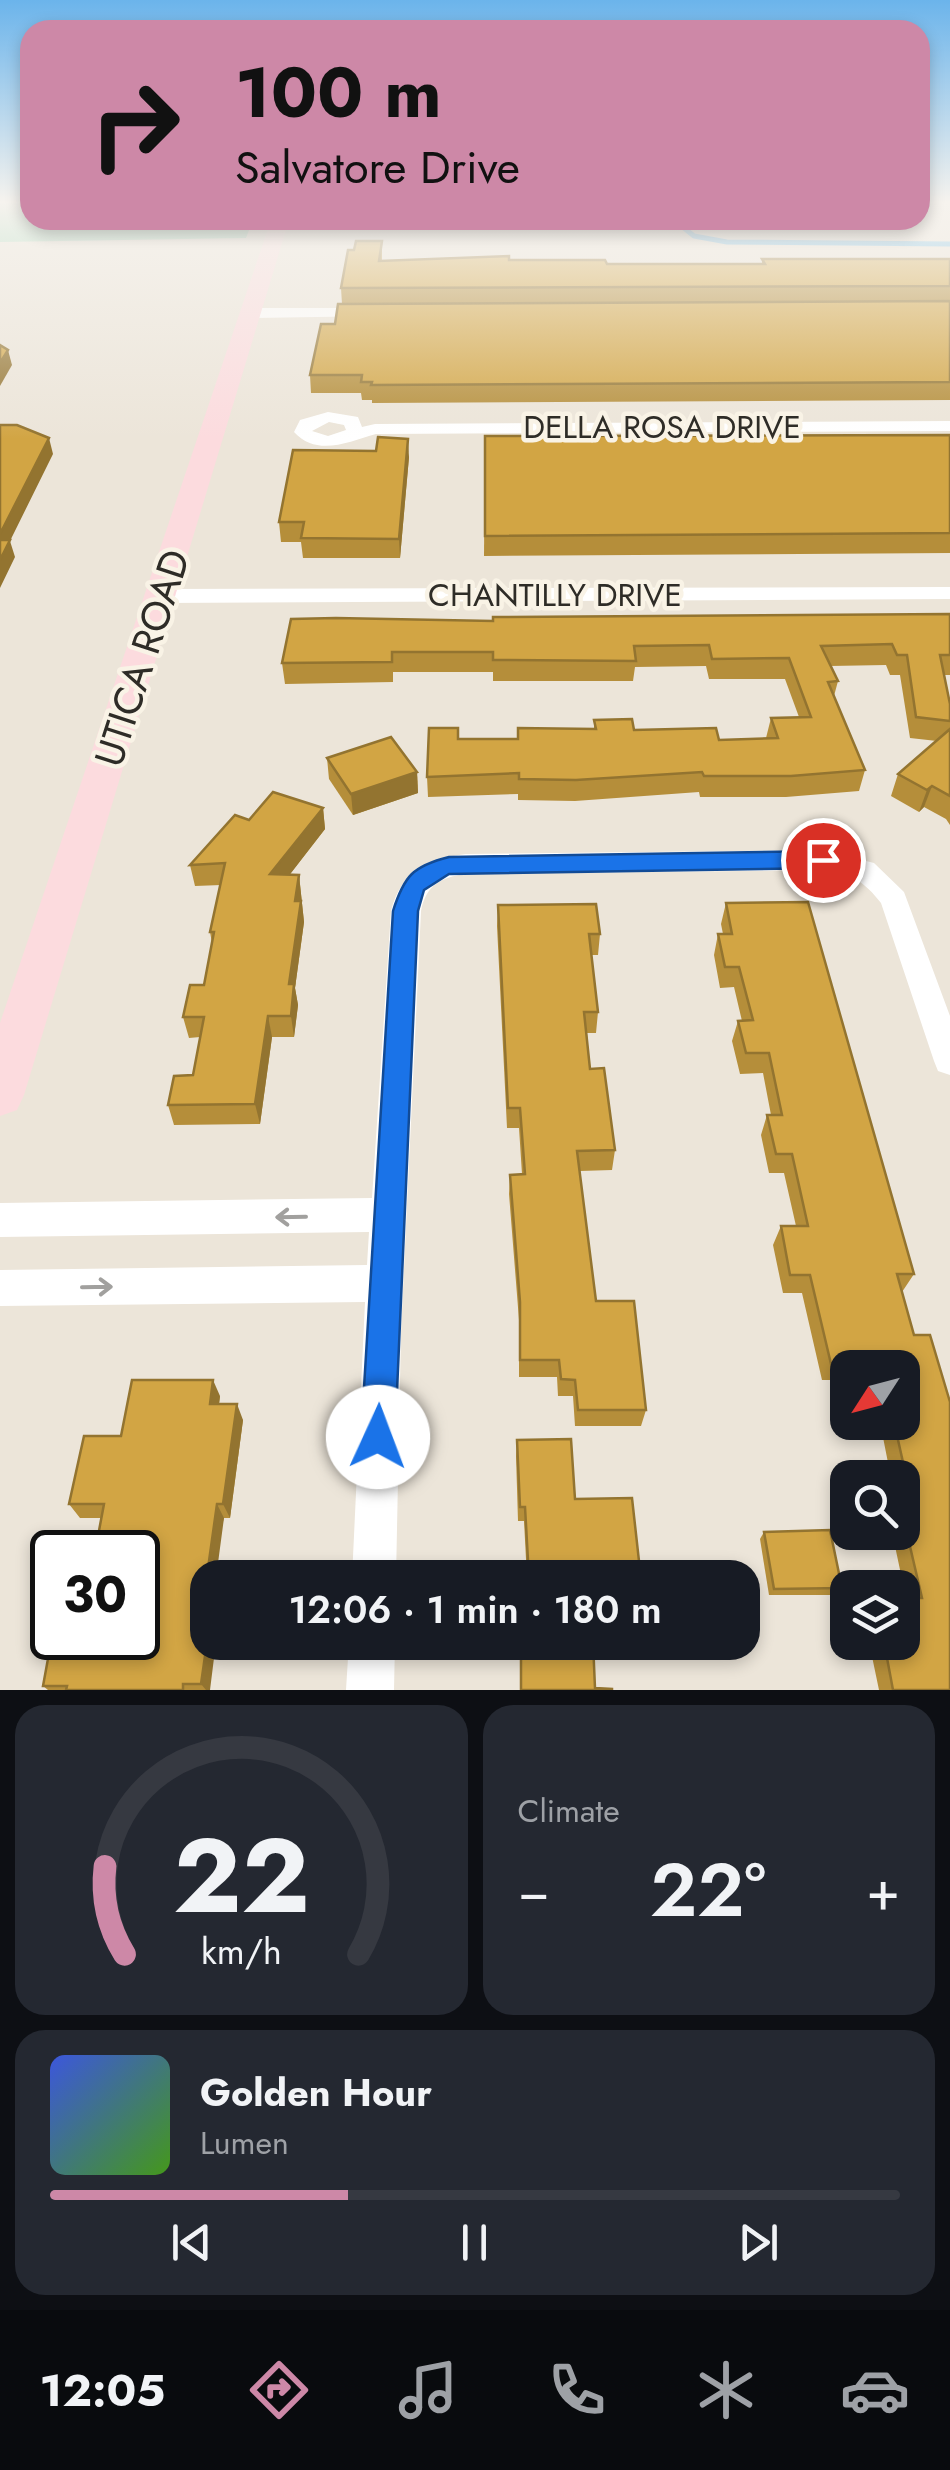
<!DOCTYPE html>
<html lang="en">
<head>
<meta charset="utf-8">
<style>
  body { margin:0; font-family:Jost,sans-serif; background:#242831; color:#f1f3f6; height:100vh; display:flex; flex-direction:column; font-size:38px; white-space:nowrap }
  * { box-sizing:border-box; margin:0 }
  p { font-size:32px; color:#9ea1a6 }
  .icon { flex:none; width:55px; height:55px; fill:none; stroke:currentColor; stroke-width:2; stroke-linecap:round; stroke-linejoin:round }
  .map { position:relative; height:1690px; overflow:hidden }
  .side { display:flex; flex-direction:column; gap:15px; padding:15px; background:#0d0f14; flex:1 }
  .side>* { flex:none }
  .top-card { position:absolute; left:20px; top:20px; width:910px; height:210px; border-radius:30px; box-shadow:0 5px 15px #0003; background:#cd88a7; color:#111; overflow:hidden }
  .needle { width:65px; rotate:234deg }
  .controls { position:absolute; left:830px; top:1350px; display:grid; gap:20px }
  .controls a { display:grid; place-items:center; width:90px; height:90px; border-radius:20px; background:#171b24; box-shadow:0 5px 15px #0003; font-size:50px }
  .speed { position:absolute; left:30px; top:1530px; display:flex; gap:20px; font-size:50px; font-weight:700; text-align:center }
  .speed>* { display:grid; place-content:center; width:130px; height:130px; border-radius:50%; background:#171b24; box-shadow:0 5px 15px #0003; line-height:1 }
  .speed .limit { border:5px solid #111; border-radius:15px; background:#fff; color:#111 }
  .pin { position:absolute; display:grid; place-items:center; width:85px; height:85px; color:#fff; margin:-42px; border:5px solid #fff; border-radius:50%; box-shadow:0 2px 10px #0007 }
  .me { position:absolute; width:110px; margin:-55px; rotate:2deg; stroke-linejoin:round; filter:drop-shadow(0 0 8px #0008) }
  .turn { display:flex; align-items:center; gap:35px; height:210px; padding:0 50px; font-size:45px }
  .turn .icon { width:130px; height:130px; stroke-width:2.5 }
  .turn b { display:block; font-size:70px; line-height:85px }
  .big { font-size:75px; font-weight:600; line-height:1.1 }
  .side .widget { flex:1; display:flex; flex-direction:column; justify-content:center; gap:15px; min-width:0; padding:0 35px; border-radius:30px; background:#242831 }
  .side .dial { align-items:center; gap:0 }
  .dial svg { height:260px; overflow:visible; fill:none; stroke:#363941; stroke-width:7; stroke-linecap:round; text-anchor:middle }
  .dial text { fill:#f1f3f6; stroke:none }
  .song { display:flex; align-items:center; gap:30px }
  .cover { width:120px; height:120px; border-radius:15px; background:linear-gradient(135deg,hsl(230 70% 55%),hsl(100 70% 35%)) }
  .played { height:10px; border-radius:5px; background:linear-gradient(90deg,#cd88a7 35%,#363941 35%) }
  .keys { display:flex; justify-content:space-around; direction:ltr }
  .heat { display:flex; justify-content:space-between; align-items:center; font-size:55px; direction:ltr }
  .side .tiles { flex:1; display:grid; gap:15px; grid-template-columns:1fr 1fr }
  .widget:last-child { grid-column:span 2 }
  .trip { position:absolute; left:190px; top:1560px; width:570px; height:100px; border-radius:30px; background:#171b24; box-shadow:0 5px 15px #0003; font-weight:600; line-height:100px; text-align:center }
  .dock { display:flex; height:160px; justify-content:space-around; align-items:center; background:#090b0e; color:#9ea1a6 }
  .dock .icon { width:70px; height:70px }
  .dock .active { color:#cd88a7 }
  .dock b { font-size:45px; color:#f1f3f6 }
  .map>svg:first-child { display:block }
  .green { fill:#90d6b4 }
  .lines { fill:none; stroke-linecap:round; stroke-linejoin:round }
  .stream { stroke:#51b5ef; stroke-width:5 }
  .street { fill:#fff; fill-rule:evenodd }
  .secondary { fill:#fcdbde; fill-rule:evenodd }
  .wall { fill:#b58e3a }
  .shaded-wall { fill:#937430 }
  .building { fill:#d2a544; stroke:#937430; stroke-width:2.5 }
  .oneway { stroke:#a1a09e }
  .route { fill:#1a73e8; stroke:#114b97; stroke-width:2.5 }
  .labels { text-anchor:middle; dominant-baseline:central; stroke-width:9; stroke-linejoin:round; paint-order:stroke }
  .far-street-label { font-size:32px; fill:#2e2c27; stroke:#f9f3e6 }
  .street-label { font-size:40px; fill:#2e2c27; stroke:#f9f3e6 }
</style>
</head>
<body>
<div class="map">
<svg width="950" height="1690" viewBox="0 0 950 1690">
  <rect width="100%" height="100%" fill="#ece5d9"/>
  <path class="green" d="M0,203H30V220H253L246,238L0,242Z"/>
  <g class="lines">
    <path class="stream" d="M674,220L694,236L727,242L950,244"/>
    <g class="street">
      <path d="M374,308L379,310V316L250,318L242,313L250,308Z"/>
      <path d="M328,412L358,417L362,427L375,424L950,421V431L376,434C348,442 317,457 294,432L300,420ZM329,422L344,425L346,430L328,436L312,431Z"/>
      <path d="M950,587V599L161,603L150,596L161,589Z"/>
      <path d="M823,850L874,863L904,892L950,1016V1075L938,1071L934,1061L881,903C865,882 849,872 823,870L466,874C441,877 426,885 421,911L401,1332L396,1578H352L365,1302L0,1306V1270L367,1265L369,1232L0,1237V1203L372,1198L391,911C401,871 428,859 466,854Z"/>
      <path d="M349,1642H395L394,1690H346Z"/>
    </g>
    <path class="secondary" d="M271,220H289L24,1095L17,1110L0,1116V1023Z"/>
  </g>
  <g class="wall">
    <path d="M382,241V261L509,260L607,264H762V259H950V400L372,403V400H362L361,393H311L310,375L335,324L342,304L341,288L354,250Z"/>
    <path d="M950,435V553L484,556L485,436Z"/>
    <path d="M409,457L400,558H303L301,542H281L279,522Z"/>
    <path d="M950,614V675H944L950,704V825L946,819L924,807L919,812L891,796L898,774L937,741L910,738L900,675H890L886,665L830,666L838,681L834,696L865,770L859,791L786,797H700L699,792L575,801L518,800V794L428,797L427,777L458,739H518L594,729V720L634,730L719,740L766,738L771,718L799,717L785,679H709L706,666L635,667L633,681H493V672H393V682L285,684L282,663L493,621Z"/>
    <path d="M327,758L417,772L418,793L353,815L329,779Z"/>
    <path d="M323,808L325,829L290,874L299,875L304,922L295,988L298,1005L294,1037H272L260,1124L174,1125L168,1105L193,1075L200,1037L189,1038L183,1017L204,985L212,943L210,932L221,885L195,886L190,865L249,820Z"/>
    <path d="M726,903L914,1274L902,1292L950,1690H879L869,1642H902L906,1598L892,1532H902V1478H891L880,1422H902V1368H848V1380H822L802,1293H783L773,1245L781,1226H796L784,1173H769L761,1135L767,1115H771L763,1073L740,1074L732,1041L738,1021H742L734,987L720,988L714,955L718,934H723L721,924Z"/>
    <path d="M498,905L600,934L598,955H591L598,1012L596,1033H587L590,1069L615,1150L612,1170L580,1171L596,1301L646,1410L641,1426H575L573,1396H558L557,1377H519V1320L509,1194L510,1175L522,1174L519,1128H507L497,926Z"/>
    <path d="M220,1396L219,1404L243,1420L230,1518H224L208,1578L210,1690H48L43,1686L138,1638L102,1518H80L69,1504L121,1436Z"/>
    <path d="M517,1440L575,1499L640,1570L638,1578H527L524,1521H518L516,1456Z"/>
    <path d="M764,1532L842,1588L836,1595H769L760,1539Z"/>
    <path d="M520,1642H593L595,1688L612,1690H520Z"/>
    <path d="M718,1642H742L751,1647L747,1653L719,1654Z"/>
  </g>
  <g class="shaded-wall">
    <path d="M8,350L12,365L0,386V363Z"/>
    <path d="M49,438L53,454L10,541L15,557L0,588V534Z"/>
    <path d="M408,439L409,457L400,558L399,539Z"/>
    <path d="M417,772L418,793L353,815L351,794Z"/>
    <path d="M932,786L924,807L919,812L927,790Z"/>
    <path d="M323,808L325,829L274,895L270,874Z"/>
    <path d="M299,875L304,922L295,988L298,1005L294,1037L291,1016L289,984L295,901Z"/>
    <path d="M268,1016L272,1037L260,1124L255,1104Z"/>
    <path d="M213,1380L220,1396L217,1420L210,1404Z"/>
    <path d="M237,1404L243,1420L230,1518L223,1504Z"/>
    <path d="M217,1504L224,1518L216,1578H208V1620L202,1611Z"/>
    <path d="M208,1635V1642H216L210,1690H206L201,1684Z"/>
  </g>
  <g class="building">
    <path d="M356,241H382L379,261L509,256V260H605L607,264H765L762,259H950V286L341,288L348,250H354Z"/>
    <path d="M950,301V382L371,385L372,382H361L362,375H310L321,324H335L338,304Z"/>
    <path d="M0,345L8,350L0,363Z"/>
    <path d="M0,425H17L49,438L0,534Z"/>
    <path d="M950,435V533L485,536V436Z"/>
    <path d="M378,437L408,439L399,539L301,538L304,522H279L293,450L376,451Z"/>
    <path d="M0,540H10L0,560Z"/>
    <path d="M950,614V655H940L950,704V721L916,717L907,655H897L892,644L821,646L838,681L828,682L865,770L791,776H704L702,772L576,780L519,779V773L427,777L429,728H458V739H518V728L596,729L594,720L632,719L634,730L716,728L719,740L778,738L771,718L811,717L789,658L712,659L709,645L634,646L636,661L493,660V652H392V662L282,663L291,619L336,618L493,621V617Z"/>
    <path d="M950,729V796L932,786L927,790L898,774Z"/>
    <path d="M391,737L417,772L351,794L327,758Z"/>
    <path d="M273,792L323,808L270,874L299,875L295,901H301L289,984H294L291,1016H268L255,1104L168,1105L174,1076L193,1075L204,1017H183L190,985H204L214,932H210L225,863L190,865L235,815L249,820Z"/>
    <path d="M808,902L914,1274H897L914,1335H930L950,1402V1690H893L884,1642H902V1598H922L902,1512V1498H911L894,1422H902V1368H879L877,1363L831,1364L810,1275H790L781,1226H808L792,1154H776L767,1115H782L769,1053H746L738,1021L753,1020L739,967H725L718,934H732L726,903Z"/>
    <path d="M596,904L600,934H589L598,1012H584L590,1069L604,1068L615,1150L577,1151L596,1301H634L646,1410H578L575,1380L561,1379L559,1360H520V1302L510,1175L525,1174L520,1108H508L498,905Z"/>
    <path d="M132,1380H213L210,1404H237L223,1504H217L202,1611H208V1635L201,1684H183V1690H66L67,1686H43L52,1637L138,1638V1552H95L104,1504H69L84,1436H121Z"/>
    <path d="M571,1439L575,1499L632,1498L640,1570L590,1572V1578H529L525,1507H520L517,1440Z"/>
    <path d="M830,1530L842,1588L774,1589L764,1532Z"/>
    <path d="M742,1617H746L751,1647L723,1648L722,1642H742Z"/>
    <path d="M521,1642H593L595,1688L612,1689V1690H521Z"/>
  </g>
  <defs><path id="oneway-shaft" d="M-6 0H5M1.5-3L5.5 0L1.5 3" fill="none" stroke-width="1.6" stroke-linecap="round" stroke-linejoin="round" transform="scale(2.5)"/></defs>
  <g class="oneway">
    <use href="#oneway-shaft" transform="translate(291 1217) rotate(179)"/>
    <use href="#oneway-shaft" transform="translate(97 1287) rotate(-1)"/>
  </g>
  <linearGradient id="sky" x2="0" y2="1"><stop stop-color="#6bb4eb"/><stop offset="0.46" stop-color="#f6f3ee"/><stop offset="1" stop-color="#f6f3ee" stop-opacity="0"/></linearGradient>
  <rect width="950" height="439" fill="url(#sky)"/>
  <path class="route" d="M823,851L835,860L823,868L449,874L424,890L418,911L395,1437L390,1449L378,1454L366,1449L361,1437L393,911C404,876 413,866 449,857Z"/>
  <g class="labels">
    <g class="far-street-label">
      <text x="662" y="427">DELLA ROSA DRIVE</text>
      <text x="555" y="595">CHANTILLY DRIVE</text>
    </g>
    <g class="street-label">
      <text transform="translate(142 658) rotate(-72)">UTICA ROAD</text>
    </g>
  </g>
</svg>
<div class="controls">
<a><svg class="needle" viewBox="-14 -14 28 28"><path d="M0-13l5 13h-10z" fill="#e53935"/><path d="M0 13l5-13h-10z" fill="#9ea1a6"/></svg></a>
<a><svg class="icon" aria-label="search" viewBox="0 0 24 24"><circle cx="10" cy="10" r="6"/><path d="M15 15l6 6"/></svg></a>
<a><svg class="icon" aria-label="layers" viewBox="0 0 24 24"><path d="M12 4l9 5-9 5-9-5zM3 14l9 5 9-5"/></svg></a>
</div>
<div class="speed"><div class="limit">30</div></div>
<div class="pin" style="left:823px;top:860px;background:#d93025"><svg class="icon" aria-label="arrive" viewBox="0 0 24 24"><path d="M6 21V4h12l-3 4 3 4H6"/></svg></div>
<svg class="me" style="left:378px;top:1437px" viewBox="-20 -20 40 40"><circle r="19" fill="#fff"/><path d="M0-13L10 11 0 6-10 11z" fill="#1a73e8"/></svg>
<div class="trip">12:06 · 1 min · 180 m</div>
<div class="top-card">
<div class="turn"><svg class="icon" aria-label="right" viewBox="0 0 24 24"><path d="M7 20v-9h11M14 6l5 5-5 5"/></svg><div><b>100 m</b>Salvatore Drive</div></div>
</div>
</div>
<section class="side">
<div class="tiles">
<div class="widget dial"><svg viewBox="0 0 100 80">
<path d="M14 69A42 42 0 1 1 86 69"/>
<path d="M14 69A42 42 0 0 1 8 42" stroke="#cd88a7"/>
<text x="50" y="56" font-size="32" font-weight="700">22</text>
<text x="50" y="72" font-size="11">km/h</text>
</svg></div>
<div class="widget"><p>Climate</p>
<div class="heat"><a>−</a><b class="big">22°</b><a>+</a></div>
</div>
<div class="widget">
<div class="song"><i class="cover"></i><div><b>Golden Hour</b><p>Lumen</p></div></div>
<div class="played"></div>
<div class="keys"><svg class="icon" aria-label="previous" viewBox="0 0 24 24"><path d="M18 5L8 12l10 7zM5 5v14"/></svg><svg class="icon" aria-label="pause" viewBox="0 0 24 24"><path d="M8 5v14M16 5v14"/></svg><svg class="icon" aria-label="next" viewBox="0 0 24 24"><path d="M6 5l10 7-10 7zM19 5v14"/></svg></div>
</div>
</div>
</section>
<nav class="dock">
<b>12:05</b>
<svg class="icon active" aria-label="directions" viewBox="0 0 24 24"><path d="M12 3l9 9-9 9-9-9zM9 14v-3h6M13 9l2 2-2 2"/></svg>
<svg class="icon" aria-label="music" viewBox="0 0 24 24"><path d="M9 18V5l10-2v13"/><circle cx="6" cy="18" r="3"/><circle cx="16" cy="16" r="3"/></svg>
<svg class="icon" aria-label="phone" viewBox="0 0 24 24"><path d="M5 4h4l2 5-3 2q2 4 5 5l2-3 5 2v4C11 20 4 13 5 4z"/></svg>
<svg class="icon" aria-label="climate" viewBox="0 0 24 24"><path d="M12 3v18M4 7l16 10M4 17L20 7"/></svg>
<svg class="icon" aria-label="car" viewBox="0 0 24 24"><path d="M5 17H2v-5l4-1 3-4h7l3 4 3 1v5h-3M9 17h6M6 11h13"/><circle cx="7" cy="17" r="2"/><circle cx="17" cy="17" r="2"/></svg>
</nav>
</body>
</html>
